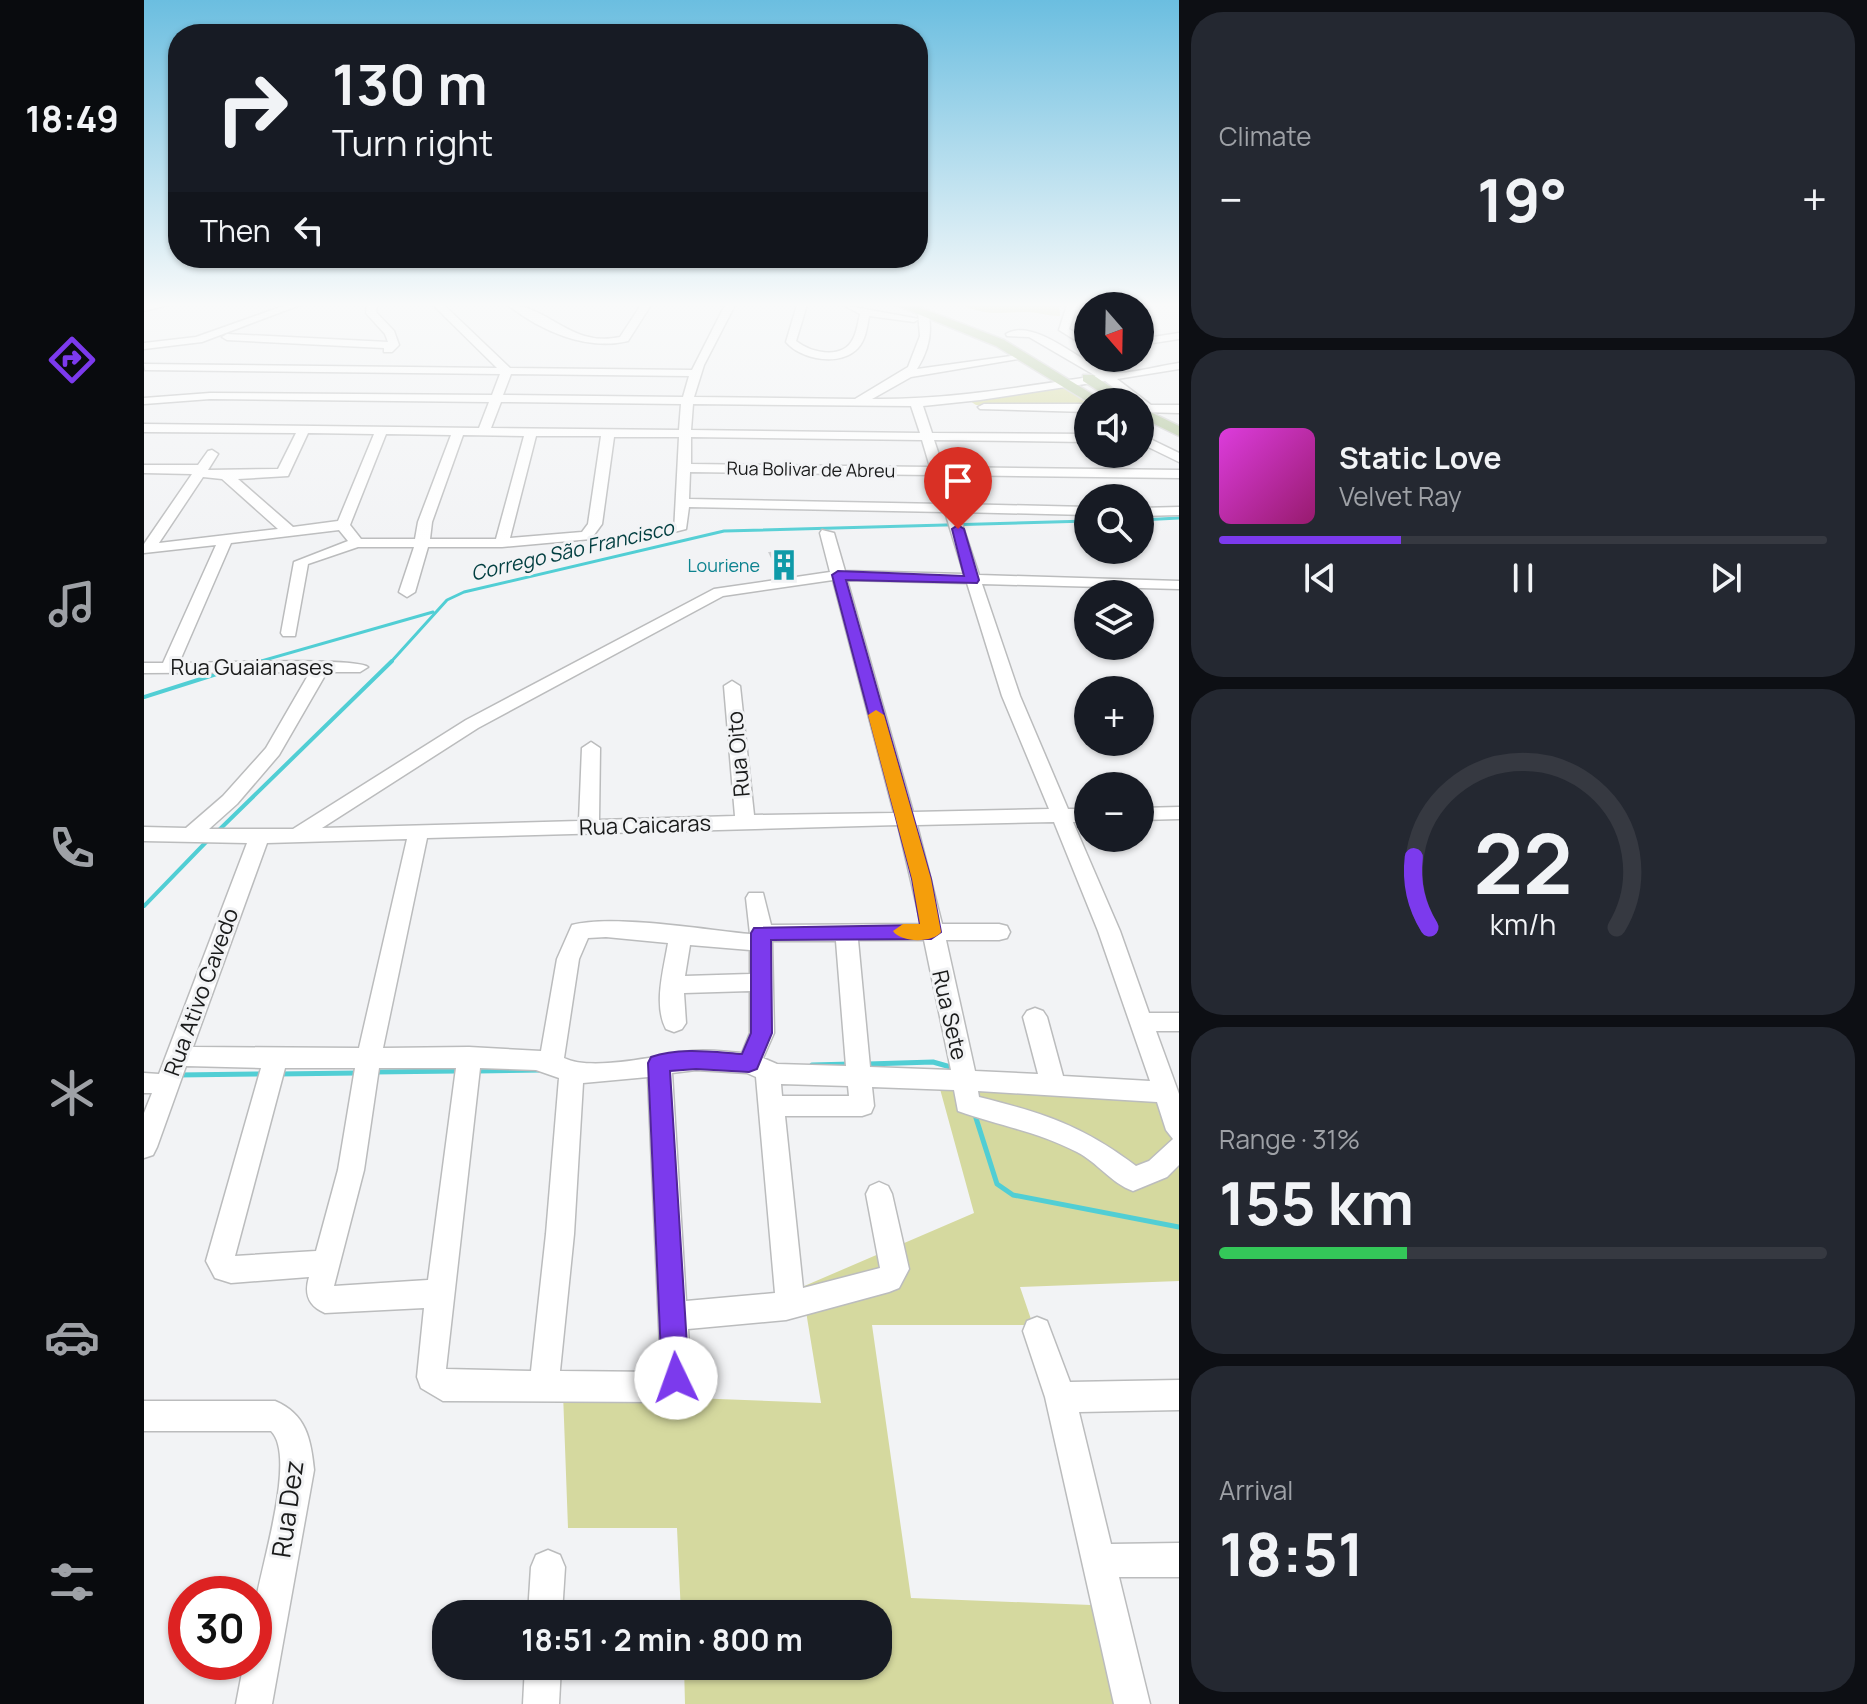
<!DOCTYPE html>
<html lang="en">
<head>
<meta charset="utf-8">
<style>
  body { margin:0; font-family:Manrope,sans-serif; background:#242831; color:#f1f3f6; height:100vh; display:flex; flex-direction:column; font-size:30px; white-space:nowrap }
  * { box-sizing:border-box; margin:0 }
  p { font-size:26px; color:#9ea1a6 }
  .icon { flex:none; width:44px; height:44px; fill:none; stroke:currentColor; stroke-width:2; stroke-linecap:round; stroke-linejoin:round }
  .map { position:relative; flex:1; overflow:hidden }
  .side { display:flex; flex-direction:column; gap:12px; padding:12px; background:#0d0f14; width:688px }
  .side>* { flex:none }
  .guide { position:absolute; left:24px; top:24px; width:760px; height:244px; border-radius:32px; box-shadow:0 2px 6px #0004; background:#171b24; color:#f1f3f6; overflow:hidden }
  .needle { width:52px; rotate:160deg }
  .fabs { position:absolute; left:930px; top:292px; display:grid; gap:16px }
  .fabs a { display:grid; place-items:center; width:80px; height:80px; border-radius:50%; background:#171b24; box-shadow:0 2px 6px #0004; font-size:40px }
  .speed { position:absolute; left:24px; top:1576px; display:flex; gap:16px; font-size:40px; font-weight:700; text-align:center }
  .speed>* { display:grid; place-content:center; width:104px; height:104px; border-radius:50%; background:#171b24; box-shadow:0 2px 6px #0004; line-height:1 }
  .speed .limit { border:12px solid #d22; background:#fff; color:#111 }
  .pin { position:absolute; display:grid; place-items:center; width:68px; height:68px; color:#fff; margin:-82px -34px; border-radius:50% 50% 50% 0; rotate:-45deg; box-shadow:0 0 8px #0007 }
  .pin .icon { rotate:45deg }
  .me { position:absolute; width:88px; margin:-44px; rotate:357deg; stroke-linejoin:round; filter:drop-shadow(0 0 6px #0008) }
  .turn { display:flex; align-items:center; gap:28px; height:168px; padding:0 32px; font-size:36px }
  .turn .icon { width:104px; height:104px; stroke-width:2.5 }
  .turn b { display:block; font-size:56px; line-height:68px }
  .then { display:flex; align-items:center; height:76px; padding:0 32px; background:#0003; gap:16px; font-size:30px }
  .big { font-size:60px; font-weight:700; line-height:1.1 }
  .side .widget { flex:1; display:flex; flex-direction:column; justify-content:center; gap:12px; min-width:0; padding:0 28px; border-radius:32px; background:#242831 }
  .side .dial { align-items:center; gap:0 }
  .dial svg { height:208px; overflow:visible; fill:none; stroke:#363941; stroke-width:7; stroke-linecap:round; text-anchor:middle }
  .dial text { fill:#f1f3f6; stroke:none }
  .song { display:flex; align-items:center; gap:24px }
  .cover { width:96px; height:96px; border-radius:12px; background:linear-gradient(135deg,hsl(300 70% 55%),hsl(320 70% 35%)) }
  .played { height:8px; border-radius:4px; background:linear-gradient(90deg,#7c3aed 30%,#363941 30%) }
  .keys { display:flex; justify-content:space-around; direction:ltr }
  .heat { display:flex; justify-content:space-between; align-items:center; font-size:44px; direction:ltr }
  .charge { height:12px; border-radius:6px; background:linear-gradient(90deg,#34c759 31%,#363941 0) }
  .trip { position:absolute; left:288px; top:1600px; width:460px; height:80px; border-radius:32px; background:#171b24; box-shadow:0 2px 6px #0004; font-weight:700; line-height:80px; text-align:center }
  main { display:flex; flex:1; min-height:0 }
  .dock { display:flex; flex-direction:column; width:144px; justify-content:space-around; align-items:center; background:#090b0e; color:#9ea1a6 }
  .dock .icon { width:56px; height:56px }
  .dock .current { color:#7c3aed }
  .dock b { font-size:36px; color:#f1f3f6 }
  .map>svg:first-child { display:block }
  .green { fill:#d5d99f }
  .lines { fill:none; stroke-linecap:round; stroke-linejoin:round }
  .stream-far2 { stroke:#51ced4; stroke-width:3 }
  .stream-far1 { stroke:#51ced4; stroke-width:4 }
  .stream { stroke:#51ced4; stroke-width:5 }
  .building { fill:#cecfd1 }
  .minor-casing { stroke:#bbbcbd; stroke-width:3 }
  .major-casing { stroke:#d1d1d1; stroke-width:3 }
  .minor { fill:#fff; fill-rule:evenodd }
  .major { fill:#b0c499; fill-rule:evenodd }
  .route { fill:#7c3aed; stroke:#51269a; stroke-width:2 }
  .slow { fill:#f59e0b }
  .labels { text-anchor:middle; dominant-baseline:central; stroke-width:6; stroke-linejoin:round; paint-order:stroke }
  .far-street-label { font-size:18px; fill:#1a1b1b; stroke:#f2f3f5 }
  .far-culture-label { font-size:18px; fill:#0d838f; stroke:#f2f3f5; text-anchor:end }
  .far-water-label { font-size:20px; font-style:italic; fill:#013e40; stroke:#f2f3f5 }
  .street-label { font-size:22px; fill:#1a1b1b; stroke:#f2f3f5 }
  .near-street-label { font-size:26px; fill:#1a1b1b; stroke:#f2f3f5 }
</style>
</head>
<body>
<main>
<nav class="dock">
<b>18:49</b>
<svg class="icon current" aria-label="directions" viewBox="0 0 24 24"><path d="M12 3l9 9-9 9-9-9zM9 14v-3h6M13 9l2 2-2 2"/></svg>
<svg class="icon" aria-label="music" viewBox="0 0 24 24"><path d="M9 18V5l10-2v13"/><circle cx="6" cy="18" r="3"/><circle cx="16" cy="16" r="3"/></svg>
<svg class="icon" aria-label="phone" viewBox="0 0 24 24"><path d="M5 4h4l2 5-3 2q2 4 5 5l2-3 5 2v4C11 20 4 13 5 4z"/></svg>
<svg class="icon" aria-label="climate" viewBox="0 0 24 24"><path d="M12 3v18M4 7l16 10M4 17L20 7"/></svg>
<svg class="icon" aria-label="car" viewBox="0 0 24 24"><path d="M5 17H2v-5l4-1 3-4h7l3 4 3 1v5h-3M9 17h6M6 11h13"/><circle cx="7" cy="17" r="2"/><circle cx="17" cy="17" r="2"/></svg>
<svg class="icon" aria-label="filters" viewBox="0 0 24 24"><path d="M4 7h16M4 17h16"/><circle cx="9" cy="7" r="2"/><circle cx="15" cy="17" r="2"/></svg>
</nav>
<div class="map">
<svg width="1035" height="1704" viewBox="0 0 1035 1704">
  <rect width="100%" height="100%" fill="#f2f3f5"/>
  <g class="green">
    <path d="M817,305H915L916,316C904,316 894,312 883,312C852,312 849,317 817,305Z"/>
    <path d="M919,386L944,402V406L832,405L826,401Z"/>
    <path d="M796,1089L1035,1096V1281L876,1287L889,1325H728L767,1598L947,1605L971,1704H541L540,1666H734V1614H537L533,1528H424L419,1393L677,1403L658,1287L830,1213Z"/>
  </g>
  <g class="lines">
    <g class="stream-far2">
      <path d="M996,520L1035,518"/>
      <path d="M110,663L289,612"/>
      <path d="M246,663L303,600L320,592L580,531L944,521"/>
    </g>
    <g class="stream-far1">
      <path d="M109,663L117,661"/>
      <path d="M0,697L82,671"/>
      <path d="M75,830L248,661"/>
      <path d="M0,906L65,839"/>
    </g>
    <g class="stream">
      <path d="M724,1064L789,1062L810,1068"/>
      <path d="M668,1065L707,1064"/>
      <path d="M334,1071L397,1070"/>
      <path d="M230,1072L313,1071"/>
      <path d="M134,1074L213,1073"/>
      <path d="M34,1075L117,1074"/>
      <path d="M831,1115L853,1184L869,1195L1035,1227"/>
    </g>
  </g>
  <path class="building" d="M644,551L652,574L636,576L624,552Z"/>
  <g class="lines">
    <defs>
      <g id="minor">
        <path d="M0,305H24L0,311Z"/>
        <path d="M142,305H156L58,342L0,349V343L52,337Z"/>
        <path d="M223,305H233L232,312L250,331L255,345L248,352H240V348L83,340L78,337L83,334L244,342L241,334L222,313Z"/>
        <path d="M289,305H300L366,368L548,370L581,305H591L560,365L550,397L711,399L764,367L776,336L774,312L779,309L784,312C789,332 784,352 773,369L881,354L886,357L767,377L728,399C804,400 877,387 952,376L885,337L863,336L862,334C889,317 936,361 962,372C975,377 1019,365 1035,363V369L973,379L1007,405H1035V413L996,412V402H989L961,381L836,400L779,406L788,433L944,434V442L790,440L799,467L1035,470V478L802,475L812,504L944,507V515L814,512L835,575L1035,581V589L838,584L876,696L924,809H944V821L929,822L976,931L1005,1013H1035V1031H1012L1035,1094V1165L1023,1177L989,1191C967,1183 953,1162 933,1152C892,1131 856,1126 814,1111L810,1090L728,1087L730,1106L727,1113L718,1116H641L659,1288L736,1268L722,1194L726,1186L735,1182L744,1186L748,1194L765,1269L755,1288L745,1292L642,1320L544,1329L547,1378L538,1398L527,1402L299,1401L277,1388L273,1377L280,1308L181,1313C164,1306 160,1294 165,1277L87,1283L71,1278L62,1261L117,1068L42,1066L13,1147L9,1155L0,1158V1113L8,1093H0V1073L15,1074L103,843L0,841V827L42,828L79,796L122,748L166,672L0,673V663H19L72,545L0,553V544L48,474L0,473V465H54L64,451L68,450L74,454L64,470L134,469L152,433L0,432V424L335,428L345,402L66,399L0,404V398L66,393L348,395L356,374L1,370L0,364L353,368ZM367,374L545,376L539,397L359,395ZM357,402L537,404L535,430L347,428ZM549,404L767,406L776,433L547,430ZM164,433L230,434L194,521L149,527L94,479L144,476ZM242,434L307,435L274,522L271,539H217L206,525ZM319,435L380,436L352,539H286L288,522ZM392,436H457L444,524L438,532L366,538ZM470,437H535L530,532L542,529L545,507L801,512L820,574L701,571L690,533L678,530L676,533L686,572L570,589L322,720L149,829H65L93,804L135,755L183,672H216L224,667C213,657 62,663 35,663L87,543L195,530L204,541L150,562L137,633L139,636H151L164,564L214,547H270L255,592L263,597L271,592L284,547H358L447,539L458,524ZM547,437L778,440L786,467L547,464ZM546,472L789,475L798,504L545,499ZM59,477L78,479L134,529L15,543ZM689,580L750,813L610,815L596,686L588,681L580,686L591,816L455,820L456,748L447,742L438,748L435,821L178,828L334,728L579,596ZM703,580L823,583L858,696L905,809L769,812ZM910,822L954,931L1006,1081L919,1076L903,1017L899,1011L891,1008L883,1011L879,1017L894,1074L831,1071L802,940H855L863,938L866,932L863,926L855,924H798L773,825ZM754,825L777,924L627,925L619,893H605L602,898L606,934C562,930 467,914 428,925L413,959L397,1051L325,1047L239,1048L283,838ZM263,839L215,1048L49,1047L123,843ZM462,937L524,943C520,968 509,1005 522,1029L530,1032L538,1029L542,1023L540,993L606,991V1033L598,1053C581,1052 564,1049 548,1051C516,1055 448,1072 420,1058L435,959L444,938ZM714,940H780L807,1070L726,1067ZM628,941H692L702,1066L633,1064L619,1058L630,1033ZM546,945L606,950V974L541,976ZM141,1068H211L194,1170L172,1251L91,1256ZM235,1068H312L284,1280L190,1286L220,1170ZM336,1068L392,1070L415,1078L402,1234L387,1371L302,1369ZM552,1070L603,1073L612,1077L631,1293L542,1301L528,1073ZM504,1077L517,1372L416,1371L430,1234L439,1083ZM637,1084L704,1086L705,1096H638ZM834,1091L1013,1102L1022,1130L1029,1139L1005,1161L992,1166C938,1125 899,1113 835,1097Z"/>
        <path d="M364,305C405,305 426,348 476,337L497,305H507L484,341C442,351 397,331 364,305Z"/>
        <path d="M653,305H663L652,341C667,353 699,360 709,339C713,332 714,322 716,314L699,305L775,319L770,322L725,316C723,327 722,339 714,348C697,367 657,360 642,342Z"/>
        <path d="M923,305H933L925,329L944,340V348L915,330Z"/>
        <path d="M998,305L996,308L987,306L988,305Z"/>
        <path d="M1035,333V339L996,345V339Z"/>
        <path d="M840,404H944V412L836,409L834,407Z"/>
        <path d="M996,434L1035,453V462L996,443Z"/>
        <path d="M1035,507V515L996,516V508Z"/>
        <path d="M1035,807V819L996,820V808Z"/>
        <path d="M893,1317L903,1321L926,1382L1035,1380V1410L935,1412L967,1544L1035,1543V1577H975L1006,1704H970L901,1397L879,1331L883,1321Z"/>
        <path d="M0,1401H131C162,1414 167,1439 170,1470L128,1704H92L100,1662H110C110,1646 108,1628 110,1612C114,1574 154,1457 127,1431H0Z"/>
        <path d="M404,1550L416,1555L421,1567L418,1614H384L387,1567L392,1555Z"/>
        <path d="M381,1666H417L415,1704H379Z"/>
      </g>
      <g id="major">
        <path d="M752,305H769L860,340L961,402H944L852,346Z"/>
        <path d="M939,375H949L989,402H972L939,381Z"/>
        <path d="M996,407L1035,426V436L996,417Z"/>
      </g>
    </defs>
    <use href="#minor" class="minor-casing"/>
    <use href="#major" class="major-casing"/>
    <use href="#minor" class="minor"/>
    <use href="#major" class="major"/>
  </g>
  <linearGradient id="sky" x2="0" y2="1"><stop stop-color="#6bbee0"/><stop offset="0.56" stop-color="#f9fafa"/><stop offset="1" stop-color="#f9fafa" stop-opacity="0"/></linearGradient>
  <rect width="1035" height="544" fill="url(#sky)"/>
  <path class="route" d="M814,525L820,529L835,580L833,583L702,580L787,879L797,932L787,939L627,940L628,1033L613,1069L605,1072L552,1069L526,1071L545,1378L541,1387L532,1391L522,1387L518,1378L504,1063L507,1057C536,1047 569,1052 598,1054L607,1033V933L610,928L776,925L768,879L688,575L694,571L820,576L808,529Z"/>
  <path class="slow" d="M732,710L740,715L787,879L797,932C789,943 757,943 749,931L759,924H776L768,879L724,715Z"/>
  <defs>
    <symbol id="building-bare" viewBox="-9 -9 18 18"><path d="M-4-6H4V6H1V3H-1V6H-4ZM-2.5-4.3h1.7v1.8h-1.7ZM.8-4.3h1.7v1.8H.8ZM-2.5-1h1.7V.8h-1.7ZM.8-1h1.7V.8H.8Z" fill="#0f9aa8" stroke="#f2f3f5" stroke-width="2.5" paint-order="stroke"/></symbol>
  </defs>
  <g fill-rule="evenodd">
    <use href="#building-bare" x="618" y="543" width="44" height="44"/>
  </g>
  <g class="labels">
    <g class="far-street-label">
      <text transform="translate(667 469) rotate(1)">Rua Bolivar de Abreu</text>
    </g>
    <g class="far-culture-label">
      <text x="616" y="565">Louriene</text>
    </g>
    <g class="far-water-label">
      <text transform="translate(428 550) rotate(-13)">Corrego São Francisco</text>
    </g>
    <g class="street-label">
      <text x="108" y="667">Rua Guaianases</text>
      <text transform="translate(594 754) rotate(-95)">Rua Oito</text>
      <text transform="translate(501 825) rotate(-2)">Rua Caicaras</text>
      <text transform="translate(57 992) rotate(-70)">Rua Ativo Cavedo</text>
      <text transform="translate(806 1015) rotate(77)">Rua Sete</text>
    </g>
    <g class="near-street-label">
      <text transform="translate(143 1509) rotate(-82)">Rua Dez</text>
    </g>
  </g>
</svg>
<div class="fabs">
<a><svg class="needle" viewBox="-14 -14 28 28"><path d="M0-13l5 13h-10z" fill="#e53935"/><path d="M0 13l5-13h-10z" fill="#9ea1a6"/></svg></a>
<a><svg class="icon" aria-label="sound" viewBox="0 0 24 24"><path d="M4 9h4l5-4v14l-5-4H4zM17 9q2 3 0 6"/></svg></a>
<a><svg class="icon" aria-label="search" viewBox="0 0 24 24"><circle cx="10" cy="10" r="6"/><path d="M15 15l6 6"/></svg></a>
<a><svg class="icon" aria-label="layers" viewBox="0 0 24 24"><path d="M12 4l9 5-9 5-9-5zM3 14l9 5 9-5"/></svg></a>
<a>+</a>
<a>−</a>
</div>
<div class="speed"><div class="limit">30</div></div>
<div class="pin" style="left:814px;top:529px;background:#d93025"><svg class="icon" aria-label="arrive" viewBox="0 0 24 24"><path d="M6 21V4h12l-3 4 3 4H6"/></svg></div>
<svg class="me" style="left:532px;top:1378px" viewBox="-20 -20 40 40"><circle r="19" fill="#fff"/><path d="M0-13L10 11 0 6-10 11z" fill="#7c3aed"/></svg>
<div class="trip">18:51 · 2 min · 800 m</div>
<div class="guide">
<div class="turn"><svg class="icon" aria-label="right" viewBox="0 0 24 24"><path d="M7 20v-9h11M14 6l5 5-5 5"/></svg><div><b>130 m</b>Turn right</div></div>
<div class="then">Then<svg class="icon" aria-label="left" viewBox="0 0 24 24"><path d="M17 20v-9H6M10 6l-5 5 5 5"/></svg></div>
</div>
</div>
<section class="side">
<div class="widget"><p>Climate</p>
<div class="heat"><a>−</a><b class="big">19°</b><a>+</a></div>
</div>
<div class="widget">
<div class="song"><i class="cover"></i><div><b>Static Love</b><p>Velvet Ray</p></div></div>
<div class="played"></div>
<div class="keys"><svg class="icon" aria-label="previous" viewBox="0 0 24 24"><path d="M18 5L8 12l10 7zM5 5v14"/></svg><svg class="icon" aria-label="pause" viewBox="0 0 24 24"><path d="M8 5v14M16 5v14"/></svg><svg class="icon" aria-label="next" viewBox="0 0 24 24"><path d="M6 5l10 7-10 7zM19 5v14"/></svg></div>
</div>
<div class="widget dial"><svg viewBox="0 0 100 80">
<path d="M14 69A42 42 0 1 1 86 69"/>
<path d="M14 69A42 42 0 0 1 8 42" stroke="#7c3aed"/>
<text x="50" y="56" font-size="32" font-weight="700">22</text>
<text x="50" y="72" font-size="11">km/h</text>
</svg></div>
<div class="widget"><p>Range · 31%</p><b class="big">155 km</b><div class="charge"></div></div>
<div class="widget"><p>Arrival</p><b class="big">18:51</b></div>
</section>
</main>
</body>
</html>
